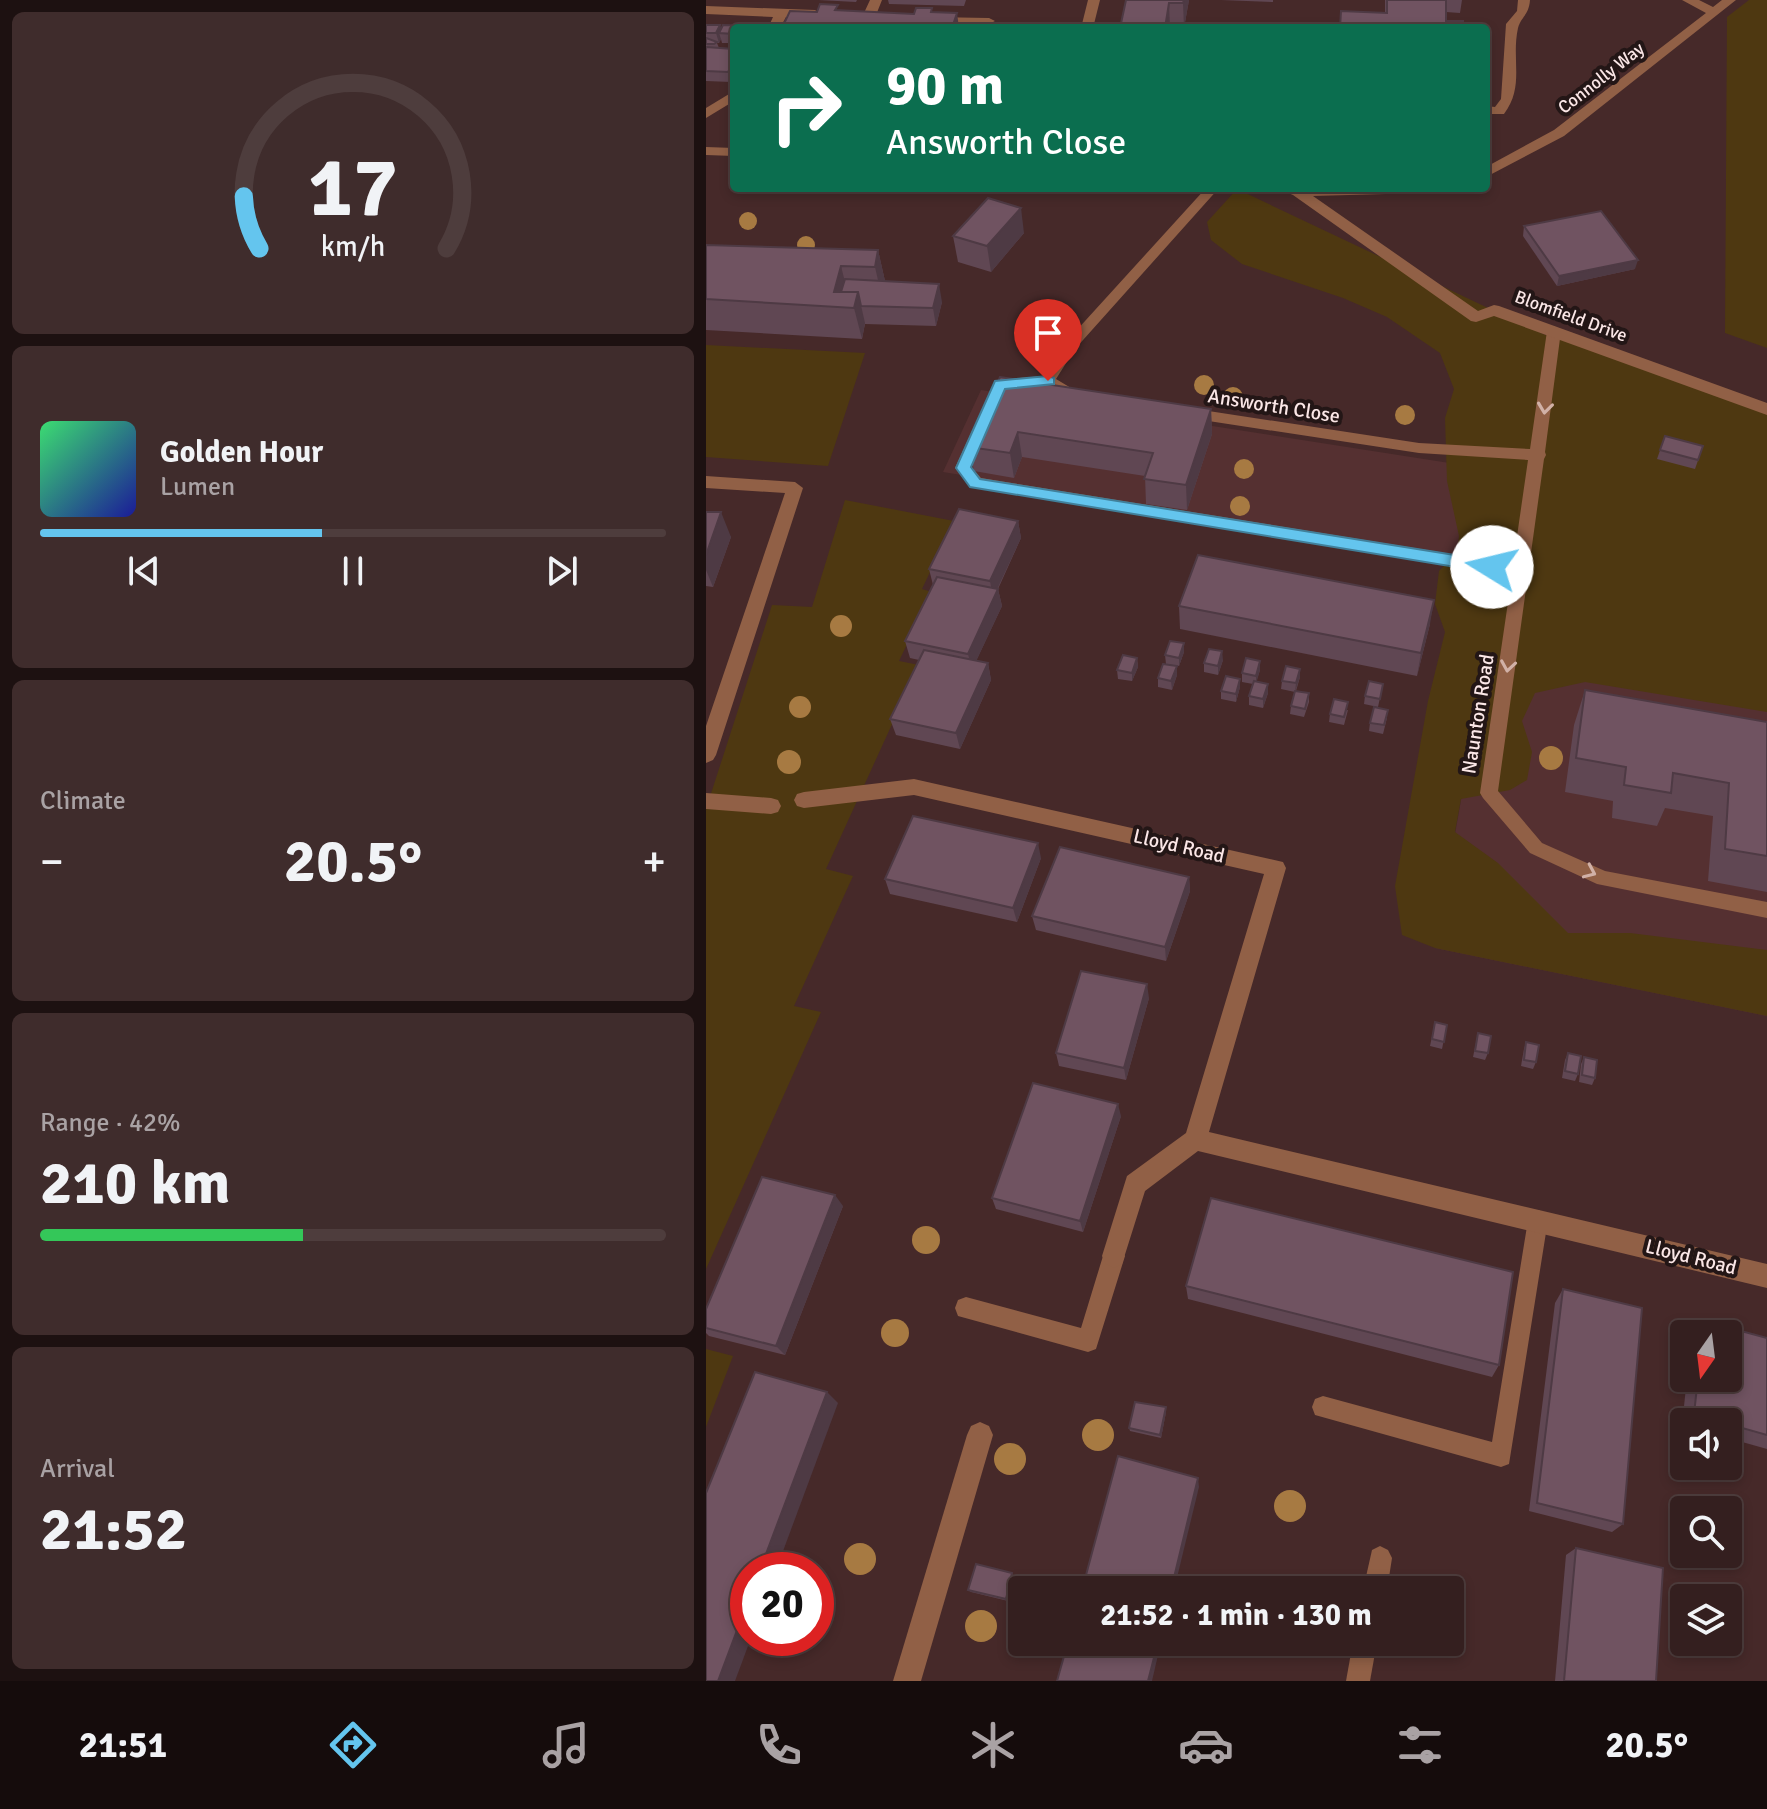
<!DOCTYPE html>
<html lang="en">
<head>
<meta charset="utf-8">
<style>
  body { margin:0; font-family:Signika,sans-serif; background:#3f2c2c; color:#f1f3f6; height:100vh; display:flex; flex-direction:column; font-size:30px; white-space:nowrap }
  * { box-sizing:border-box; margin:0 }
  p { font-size:26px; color:#a9a2a4 }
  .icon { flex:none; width:44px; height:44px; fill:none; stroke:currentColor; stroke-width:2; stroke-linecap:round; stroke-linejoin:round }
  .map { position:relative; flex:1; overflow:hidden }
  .panel { display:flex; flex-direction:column; gap:12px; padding:12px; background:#1d1111; width:706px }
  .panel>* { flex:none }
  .hud { position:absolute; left:24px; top:24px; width:760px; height:168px; border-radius:8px; box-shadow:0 4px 12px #0003,0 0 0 2px #4e3d3d; background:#0b6e4f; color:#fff; overflow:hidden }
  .needle { width:52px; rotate:194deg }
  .tools { position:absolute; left:964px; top:1320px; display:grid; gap:16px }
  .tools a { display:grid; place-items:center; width:72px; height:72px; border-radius:8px; background:#341f1f; box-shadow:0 4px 12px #0003,0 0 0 2px #4e3d3d; font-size:40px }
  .speed { position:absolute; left:24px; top:1552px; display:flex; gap:16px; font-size:40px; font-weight:700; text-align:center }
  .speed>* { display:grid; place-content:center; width:104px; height:104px; border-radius:50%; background:#341f1f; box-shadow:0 4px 12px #0003,0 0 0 2px #4e3d3d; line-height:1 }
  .speed .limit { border:12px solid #d22; background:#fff; color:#111 }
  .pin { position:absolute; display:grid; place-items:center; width:68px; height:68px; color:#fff; margin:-82px -34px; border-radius:50% 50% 50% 0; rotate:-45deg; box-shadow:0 0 8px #0007 }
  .pin .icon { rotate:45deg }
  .me { position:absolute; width:88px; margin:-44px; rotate:279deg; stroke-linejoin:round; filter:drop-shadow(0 0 6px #0008) }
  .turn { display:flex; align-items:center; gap:28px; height:168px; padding:0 24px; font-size:36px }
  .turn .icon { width:104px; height:104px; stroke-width:2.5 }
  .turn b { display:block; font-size:56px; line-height:68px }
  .big { font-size:60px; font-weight:700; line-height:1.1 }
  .panel .widget { flex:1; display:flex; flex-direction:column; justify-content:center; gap:12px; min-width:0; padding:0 28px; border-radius:12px; background:#3f2c2c }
  .panel .dial { align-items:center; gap:0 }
  .dial svg { height:208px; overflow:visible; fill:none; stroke:#4e3d3d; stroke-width:7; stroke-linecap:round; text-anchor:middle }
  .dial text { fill:#f1f3f6; stroke:none }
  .song { display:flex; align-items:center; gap:24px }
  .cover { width:96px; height:96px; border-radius:12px; background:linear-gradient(135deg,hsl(140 70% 55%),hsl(240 70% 35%)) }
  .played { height:8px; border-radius:4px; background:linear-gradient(90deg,#64c5ee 45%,#4e3d3d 45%) }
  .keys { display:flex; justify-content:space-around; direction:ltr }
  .heat { display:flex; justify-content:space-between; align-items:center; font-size:44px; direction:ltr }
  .charge { height:12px; border-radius:6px; background:linear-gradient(90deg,#34c759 42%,#4e3d3d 0) }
  .trip { position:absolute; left:302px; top:1576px; width:456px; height:80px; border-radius:8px; background:#341f1f; box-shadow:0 4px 12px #0003,0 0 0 2px #4e3d3d; font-weight:700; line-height:80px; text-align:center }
  .menu { display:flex; height:128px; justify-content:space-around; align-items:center; background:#150c0c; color:#a9a2a4 }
  .menu .icon { width:56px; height:56px }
  .menu .on { color:#64c5ee }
  .menu b { font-size:36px; color:#f1f3f6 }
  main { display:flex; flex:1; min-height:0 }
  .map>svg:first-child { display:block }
  .built { fill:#553031 }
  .green { fill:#4e3811 }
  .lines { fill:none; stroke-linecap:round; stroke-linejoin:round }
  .service { fill:#916046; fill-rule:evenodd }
  .minor { fill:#916046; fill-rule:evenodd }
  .tree { fill:#a77a42 }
  .wall { fill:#604753 }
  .shaded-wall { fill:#4e3a44 }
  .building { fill:#705361; stroke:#4e3a44; stroke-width:2 }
  .oneway { stroke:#d1b1a7 }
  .route { fill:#64c5ee; stroke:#41809b; stroke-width:2 }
  .labels { text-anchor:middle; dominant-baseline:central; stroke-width:8; stroke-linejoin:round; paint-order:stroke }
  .far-street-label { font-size:18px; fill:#fbe7e7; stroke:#231616 }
  .street-label { font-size:20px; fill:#fbe7e7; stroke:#231616 }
</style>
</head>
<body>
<main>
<section class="panel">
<div class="widget dial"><svg viewBox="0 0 100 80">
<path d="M14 69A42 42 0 1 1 86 69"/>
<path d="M14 69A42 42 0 0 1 8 49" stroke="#64c5ee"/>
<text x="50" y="56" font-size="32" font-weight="700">17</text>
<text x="50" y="72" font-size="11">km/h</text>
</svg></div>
<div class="widget">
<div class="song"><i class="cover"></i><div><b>Golden Hour</b><p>Lumen</p></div></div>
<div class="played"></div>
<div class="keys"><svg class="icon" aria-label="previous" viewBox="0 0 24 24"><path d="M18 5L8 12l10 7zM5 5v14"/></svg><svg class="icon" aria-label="pause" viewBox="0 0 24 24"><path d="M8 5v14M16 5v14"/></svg><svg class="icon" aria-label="next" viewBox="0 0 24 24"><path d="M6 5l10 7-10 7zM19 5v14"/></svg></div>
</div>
<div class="widget"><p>Climate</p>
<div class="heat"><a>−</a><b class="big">20.5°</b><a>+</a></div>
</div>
<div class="widget"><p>Range · 42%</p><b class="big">210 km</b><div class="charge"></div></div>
<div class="widget"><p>Arrival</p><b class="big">21:52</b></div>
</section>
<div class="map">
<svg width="1061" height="1681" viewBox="0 0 1061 1681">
  <rect width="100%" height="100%" fill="#462929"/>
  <g class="built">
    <path d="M837,334L1061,404V1016L729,948Z"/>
    <path d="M275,390L801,472L785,561L237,472Z"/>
  </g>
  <g class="green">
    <path d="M1043,0H1061V348L1019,333L1021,17Z"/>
    <path d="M531,189L837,334L1061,404V712L879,682L829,693L816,721L826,752L821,780L804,790L755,799L749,832L792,863L862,933H924L1061,950V1016L729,948L696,935L689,886L722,701L739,632L729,604L733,571L751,552L753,536L741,481L739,418L748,389L734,353L681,317L637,298L536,264L505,240L501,222Z"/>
    <path d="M0,345L159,353L122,466L0,457Z"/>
    <path d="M139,500L248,521L216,589L226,592L193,661L213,665L120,869L147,876L88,1006L115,1012L0,1269V809L66,605L106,607Z"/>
    <path d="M0,1349L27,1356L0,1427Z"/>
  </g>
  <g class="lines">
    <g class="service">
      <path d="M226,17L283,18L289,21L283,24L230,22L226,21Z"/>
      <path d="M0,147L28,148V156L0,155Z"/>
      <path d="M500,188H513L369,349L350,379L375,394V400H365L340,386L296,387L294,384L301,379L338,376L359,343Z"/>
      <path d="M848,326L855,331L839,452L840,455L838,459L792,791L836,843L899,871L1061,902V918L891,884L824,853L777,798L774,793L806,575L270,488L265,487L249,468L266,431L273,426L280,431L265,467L275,478L807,564L822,460L713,453L483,418L476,413L483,408L713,443L824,449L841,331Z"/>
      <path d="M832,1210L839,1213L842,1220L803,1464L795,1467L609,1415L606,1407L609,1399L617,1396L786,1442L822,1220L825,1213Z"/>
      <path d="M408,1245L416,1249L419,1256L390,1349L382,1352L252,1316L249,1308L252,1300L260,1297L375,1328L397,1256L400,1249Z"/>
      <path d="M674,1546L682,1550L686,1558L681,1590H657L666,1550Z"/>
      <path d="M647,1642H671L664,1681H640Z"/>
    </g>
    <g class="minor">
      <path d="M164,0H176L168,20L141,19L135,15L141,11L158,13Z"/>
      <path d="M382,0H394L387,28H375Z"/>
      <path d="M812,0H824C823,15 815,17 812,28C805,60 819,86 798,114H780V106L789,107L795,99L800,24L811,11Z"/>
      <path d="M976,0H993L1007,7L1016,0H1030L858,136L780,177V167L848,130L1000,13Z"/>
      <path d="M0,6L109,10L115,14L109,18L80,17L74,28H62L67,17L0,14Z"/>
      <path d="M28,91V101L0,118V108Z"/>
      <path d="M570,188H759L752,192L607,196L772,311L788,305L793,306L1061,403V415L788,316L770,322L765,321L587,195Z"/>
      <path d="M0,476L89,482L97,488L10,755L7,760L0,763V726L79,493L0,488Z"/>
      <path d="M208,779L577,862L580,868L503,1132L1061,1264V1288L492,1151L439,1191L416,1264L408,1268L400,1264L396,1256L421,1176L480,1133L558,874L208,795L98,808L91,806L88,800L91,794L98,792Z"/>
      <path d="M0,793L65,798L72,800L75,806L72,812L65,814L0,809Z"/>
      <path d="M274,1422L283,1426L287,1435L215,1681H187L261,1435L265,1426Z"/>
    </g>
  </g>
  <g class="tree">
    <circle cx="42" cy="221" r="9"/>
    <circle cx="100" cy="245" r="9"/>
    <circle cx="498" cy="385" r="10"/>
    <circle cx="527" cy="397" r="10"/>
    <circle cx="699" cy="415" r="10"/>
    <circle cx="538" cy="469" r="10"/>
    <circle cx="534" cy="506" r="10"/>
    <circle cx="135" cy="626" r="11"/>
    <circle cx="94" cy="707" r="11"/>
    <circle cx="845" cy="758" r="12"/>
    <circle cx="83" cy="762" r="12"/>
    <circle cx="220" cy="1240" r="14"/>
    <circle cx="189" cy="1333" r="14"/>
    <circle cx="392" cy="1435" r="16"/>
    <circle cx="304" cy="1459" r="16"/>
    <circle cx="584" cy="1506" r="16"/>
    <circle cx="154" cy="1559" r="16"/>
    <circle cx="275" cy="1626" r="16"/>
  </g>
  <g class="wall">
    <path d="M112,0H151L150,2Z"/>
    <path d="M182,0H260L258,6L183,4Z"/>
    <path d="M420,0H483L478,28H414Z"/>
    <path d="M515,0H567V2Z"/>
    <path d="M678,0H756L754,13L740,12V21L757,28L679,13V0Z"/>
    <path d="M0,25H14L15,29L28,28V43H16L15,39L13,43H11L13,48L28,49L25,82L0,81Z"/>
    <path d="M818,226L929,269L851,286L817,236Z"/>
    <path d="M318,233L285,272L252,262L247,236Z"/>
    <path d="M0,245L172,250L179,281L236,302L230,326L159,324L156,339L0,330Z"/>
    <path d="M294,377L505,409L506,434L481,510L440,504L439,476L316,457L308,478L268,471L263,447Z"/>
    <path d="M959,436L997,446L989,469L951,459Z"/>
    <path d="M0,512L25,537L7,587L0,586Z"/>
    <path d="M312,521L315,538L292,589L296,606L270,661L282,663L285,680L254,749L190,735L184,719L213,660L204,658L199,641L227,585L223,569Z"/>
    <path d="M473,606L724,624L711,676L474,629Z"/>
    <path d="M478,643V652L473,666L460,664L459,655Z"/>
    <path d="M431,658L432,667L426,681L412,679L411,670Z"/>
    <path d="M517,660L512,675L498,672V663Z"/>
    <path d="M554,670L550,682L562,684V693L557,708L543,705V696L547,684L536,682V673Z"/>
    <path d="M471,675L466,690L452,687V678Z"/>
    <path d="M594,677L590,691L603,693V702L598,717L584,714L585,706L589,692L575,689L576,681Z"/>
    <path d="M677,684L672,707L658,704L659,696Z"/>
    <path d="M534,687L530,702L515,699V691Z"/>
    <path d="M879,690L1061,722V892L1002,881L1007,816L959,808L951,826L906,818L907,801L859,792L868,725Z"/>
    <path d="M642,710L638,725L623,722L624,714Z"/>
    <path d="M681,718L677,734L663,731L664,723Z"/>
    <path d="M335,858L311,922L184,894L179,879Z"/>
    <path d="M483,877L484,891L460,961L330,930L326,916Z"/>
    <path d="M443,998L420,1080L353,1066L350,1053Z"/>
    <path d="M729,1022L741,1025L736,1049L724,1046Z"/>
    <path d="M772,1033L782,1053L779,1060L767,1057Z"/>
    <path d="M820,1042L830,1062L827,1069L815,1066L818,1049Z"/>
    <path d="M862,1053L872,1074L869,1081L856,1078L859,1060Z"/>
    <path d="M878,1057L889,1078L886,1085L873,1082L875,1064Z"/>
    <path d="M415,1116L377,1232L290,1209L286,1198Z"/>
    <path d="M137,1206L79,1355L3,1336L0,1333V1309Z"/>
    <path d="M480,1286L793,1365L786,1377L482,1299Z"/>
    <path d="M857,1289L917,1524L906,1532L823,1511L849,1303Z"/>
    <path d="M998,1321L1061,1338V1449L1022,1438V1422H978V1425H976L981,1378H1022V1334H986Z"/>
    <path d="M460,1407V1412L455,1438L424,1431L423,1428Z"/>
    <path d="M870,1548L950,1681H849L860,1555Z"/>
    <path d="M308,1576L302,1601L265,1592L262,1590Z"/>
  </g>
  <g class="shaded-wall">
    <path d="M478,0H483L478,28L477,3Z"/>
    <path d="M463,3L464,28H459Z"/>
    <path d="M251,13L253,28H246Z"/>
    <path d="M14,25L16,33H13L15,39L13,43L10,33Z"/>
    <path d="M28,61V76L25,82L22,72Z"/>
    <path d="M315,208L318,233L285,272L281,246Z"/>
    <path d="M172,250L179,281L176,298L169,267Z"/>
    <path d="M932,260L929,269L851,286L853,276Z"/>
    <path d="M135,266L143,298L128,292Z"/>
    <path d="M233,284L236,302L230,326L227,308Z"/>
    <path d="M152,292L159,323L156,339L148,308Z"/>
    <path d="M505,409L506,434L481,510L480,485Z"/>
    <path d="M312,432L316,457L308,478L304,453Z"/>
    <path d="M15,512L25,537L7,587L0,570V555Z"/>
    <path d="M312,521L315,538L287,598L284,581Z"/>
    <path d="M292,589L296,606L266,670L262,654Z"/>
    <path d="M728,600L724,624L711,676L715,653Z"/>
    <path d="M478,643V652L473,666V658Z"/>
    <path d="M516,651L517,660L512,675V666Z"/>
    <path d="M431,658L432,667L426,681V673Z"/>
    <path d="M554,661V670L550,684V676Z"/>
    <path d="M282,663L285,680L254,749L250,733Z"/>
    <path d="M471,666V675L466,690L465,681Z"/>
    <path d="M594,669V677L589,692L590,683Z"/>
    <path d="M534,679V687L530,702V694Z"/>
    <path d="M562,684V693L557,708V699Z"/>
    <path d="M332,843L335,858L311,922L307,908Z"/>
    <path d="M483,877L484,891L460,961L459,947Z"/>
    <path d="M441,984L443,998L420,1080L418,1068Z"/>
    <path d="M412,1104L415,1116L377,1232L374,1221Z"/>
    <path d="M129,1195L137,1206L79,1355L70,1346Z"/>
    <path d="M121,1392L132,1403L70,1570H54Z"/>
    <path d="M460,1407V1412L455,1438L454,1435Z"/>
    <path d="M492,1478L493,1487L468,1590H465Z"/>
    <path d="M306,1573L308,1576L302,1601L300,1599Z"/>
    <path d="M42,1601V1638H45L29,1681H12Z"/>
    <path d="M452,1642H455L446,1681H442Z"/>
  </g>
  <g class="building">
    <path d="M420,0H478L477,3H463L459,28H414Z"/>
    <path d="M681,0H740V21H757V28H634L635,11L681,13Z"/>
    <path d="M114,4L132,5L129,10L208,14L210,8H226L225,12L251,13L246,28H76L84,11L111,12Z"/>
    <path d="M0,25H14L10,33H0Z"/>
    <path d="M17,25L42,26L41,28H28V34L13,33Z"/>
    <path d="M0,38L11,42L8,44H0Z"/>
    <path d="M0,47L28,49V61L22,72L0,71Z"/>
    <path d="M282,198L315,208L281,246L247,236Z"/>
    <path d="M895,211L932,260L853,276L818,226Z"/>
    <path d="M0,245L172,250L169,267L135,266L128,292H152L148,308L0,299Z"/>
    <path d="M139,279L233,284L227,308L155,306L152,292H135Z"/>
    <path d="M294,377L505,409L480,485L438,479L447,453L312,432L304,453L263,447Z"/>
    <path d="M959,436L997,446L992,460L954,450Z"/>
    <path d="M253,509L312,521L284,581L223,569Z"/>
    <path d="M0,512H15L0,555Z"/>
    <path d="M492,555L728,600L715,653L473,606Z"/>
    <path d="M231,577L292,589L262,654L199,641Z"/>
    <path d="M464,641L478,643L473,658L459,655Z"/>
    <path d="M503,649L516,651L512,666L498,663Z"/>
    <path d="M218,650L282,663L250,733L184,719Z"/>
    <path d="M417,655L431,658L426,673L411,670Z"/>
    <path d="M540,658L554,661L550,676L536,673Z"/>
    <path d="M457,664L471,666L465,681L452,678Z"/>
    <path d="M580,666L594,669L590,683L576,681Z"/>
    <path d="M520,676L534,679L530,694L515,691Z"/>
    <path d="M548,681L562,684L557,699L543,696Z"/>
    <path d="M663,681L677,684L674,699L659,696Z"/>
    <path d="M879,690L1061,722V856L1019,849L1023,783L967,773L965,793L918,785L920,767L870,758Z"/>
    <path d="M589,691L603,693L599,709L585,706Z"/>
    <path d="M628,699L642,702L638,717L624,714Z"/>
    <path d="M668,707L682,710L678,725L664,723Z"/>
    <path d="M207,816L332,843L307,908L179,879Z"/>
    <path d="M354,847L483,877L459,947L326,916Z"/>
    <path d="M375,971L441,984L418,1068L350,1053Z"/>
    <path d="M729,1022L741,1025L738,1042L726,1039Z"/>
    <path d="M772,1033L785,1036L782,1053L769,1051Z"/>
    <path d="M820,1042L833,1045L830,1062L818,1060Z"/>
    <path d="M862,1053L875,1056L872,1074L859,1071Z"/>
    <path d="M878,1057L891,1060L889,1078L876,1075Z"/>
    <path d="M327,1083L412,1104L374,1221L286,1198Z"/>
    <path d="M56,1177L129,1195L70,1346L0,1328V1309Z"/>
    <path d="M505,1198L807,1272L793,1365L480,1286Z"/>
    <path d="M857,1289L936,1308L917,1524L831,1503Z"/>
    <path d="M998,1321L1061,1338V1435L1022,1424V1422H1016L988,1414L992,1378H1022V1334H997Z"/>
    <path d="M49,1372L121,1392L54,1570H42V1601L12,1681H0V1493Z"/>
    <path d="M429,1402L460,1407L454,1435L423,1428Z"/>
    <path d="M412,1456L492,1478L465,1590H376Z"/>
    <path d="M870,1548L957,1568L950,1681H858Z"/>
    <path d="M270,1564L306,1573L300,1599L262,1590Z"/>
    <path d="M362,1642H452L442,1681H351Z"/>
  </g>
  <defs><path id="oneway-chevron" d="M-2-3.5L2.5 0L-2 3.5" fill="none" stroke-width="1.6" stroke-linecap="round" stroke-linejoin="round" transform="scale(2)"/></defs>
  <g class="oneway">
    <use href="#oneway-chevron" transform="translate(839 408) rotate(97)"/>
    <use href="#oneway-chevron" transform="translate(802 666) rotate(99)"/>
    <use href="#oneway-chevron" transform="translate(884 872) rotate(24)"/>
  </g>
  <path class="route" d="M342,376L348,378V384L299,389L265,467L274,479L786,561L794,567L786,573L264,487L250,468L289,381Z"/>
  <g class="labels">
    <g class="far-street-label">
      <text transform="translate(895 78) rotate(-38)">Connolly Way</text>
      <text transform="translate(865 316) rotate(20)">Blomfield Drive</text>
    </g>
    <g class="street-label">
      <text transform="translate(568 406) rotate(9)">Answorth Close</text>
      <text transform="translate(772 714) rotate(-81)">Naunton Road</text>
      <text transform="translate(473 846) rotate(13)">Lloyd Road</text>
      <text transform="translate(985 1257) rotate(14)">Lloyd Road</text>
    </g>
  </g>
</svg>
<div class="tools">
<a><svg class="needle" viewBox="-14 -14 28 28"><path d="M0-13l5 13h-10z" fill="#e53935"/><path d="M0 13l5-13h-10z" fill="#a9a2a4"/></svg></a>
<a><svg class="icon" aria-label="sound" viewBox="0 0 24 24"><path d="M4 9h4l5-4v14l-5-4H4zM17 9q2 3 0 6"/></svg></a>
<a><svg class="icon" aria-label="search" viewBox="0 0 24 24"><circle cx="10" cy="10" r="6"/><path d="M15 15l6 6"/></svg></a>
<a><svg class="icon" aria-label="layers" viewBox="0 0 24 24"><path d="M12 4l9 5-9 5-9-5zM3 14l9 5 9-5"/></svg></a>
</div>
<div class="speed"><div class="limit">20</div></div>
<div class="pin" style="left:342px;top:381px;background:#d93025"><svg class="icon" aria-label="arrive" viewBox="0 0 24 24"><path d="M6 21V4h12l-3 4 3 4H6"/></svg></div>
<svg class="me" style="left:786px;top:567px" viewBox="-20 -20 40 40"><circle r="19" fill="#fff"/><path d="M0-13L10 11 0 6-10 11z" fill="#64c5ee"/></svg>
<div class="trip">21:52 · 1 min · 130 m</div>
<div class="hud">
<div class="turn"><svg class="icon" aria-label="right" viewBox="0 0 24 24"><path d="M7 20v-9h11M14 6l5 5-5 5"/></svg><div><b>90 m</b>Answorth Close</div></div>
</div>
</div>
</main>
<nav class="menu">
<b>21:51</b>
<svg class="icon on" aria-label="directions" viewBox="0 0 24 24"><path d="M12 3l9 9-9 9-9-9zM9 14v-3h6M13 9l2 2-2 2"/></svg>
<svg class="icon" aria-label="music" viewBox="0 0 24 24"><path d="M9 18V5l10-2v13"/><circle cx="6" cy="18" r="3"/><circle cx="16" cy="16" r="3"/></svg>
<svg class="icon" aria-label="phone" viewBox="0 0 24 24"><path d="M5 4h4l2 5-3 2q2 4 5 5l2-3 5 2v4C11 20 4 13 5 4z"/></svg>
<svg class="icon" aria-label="climate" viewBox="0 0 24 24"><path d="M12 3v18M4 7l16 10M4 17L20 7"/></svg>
<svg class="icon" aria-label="car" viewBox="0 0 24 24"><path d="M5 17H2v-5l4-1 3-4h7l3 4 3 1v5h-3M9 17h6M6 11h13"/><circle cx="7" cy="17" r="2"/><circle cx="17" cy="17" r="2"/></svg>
<svg class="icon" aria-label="filters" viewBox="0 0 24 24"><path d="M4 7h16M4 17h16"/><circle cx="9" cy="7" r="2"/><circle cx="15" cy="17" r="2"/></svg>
<b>20.5°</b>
</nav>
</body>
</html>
